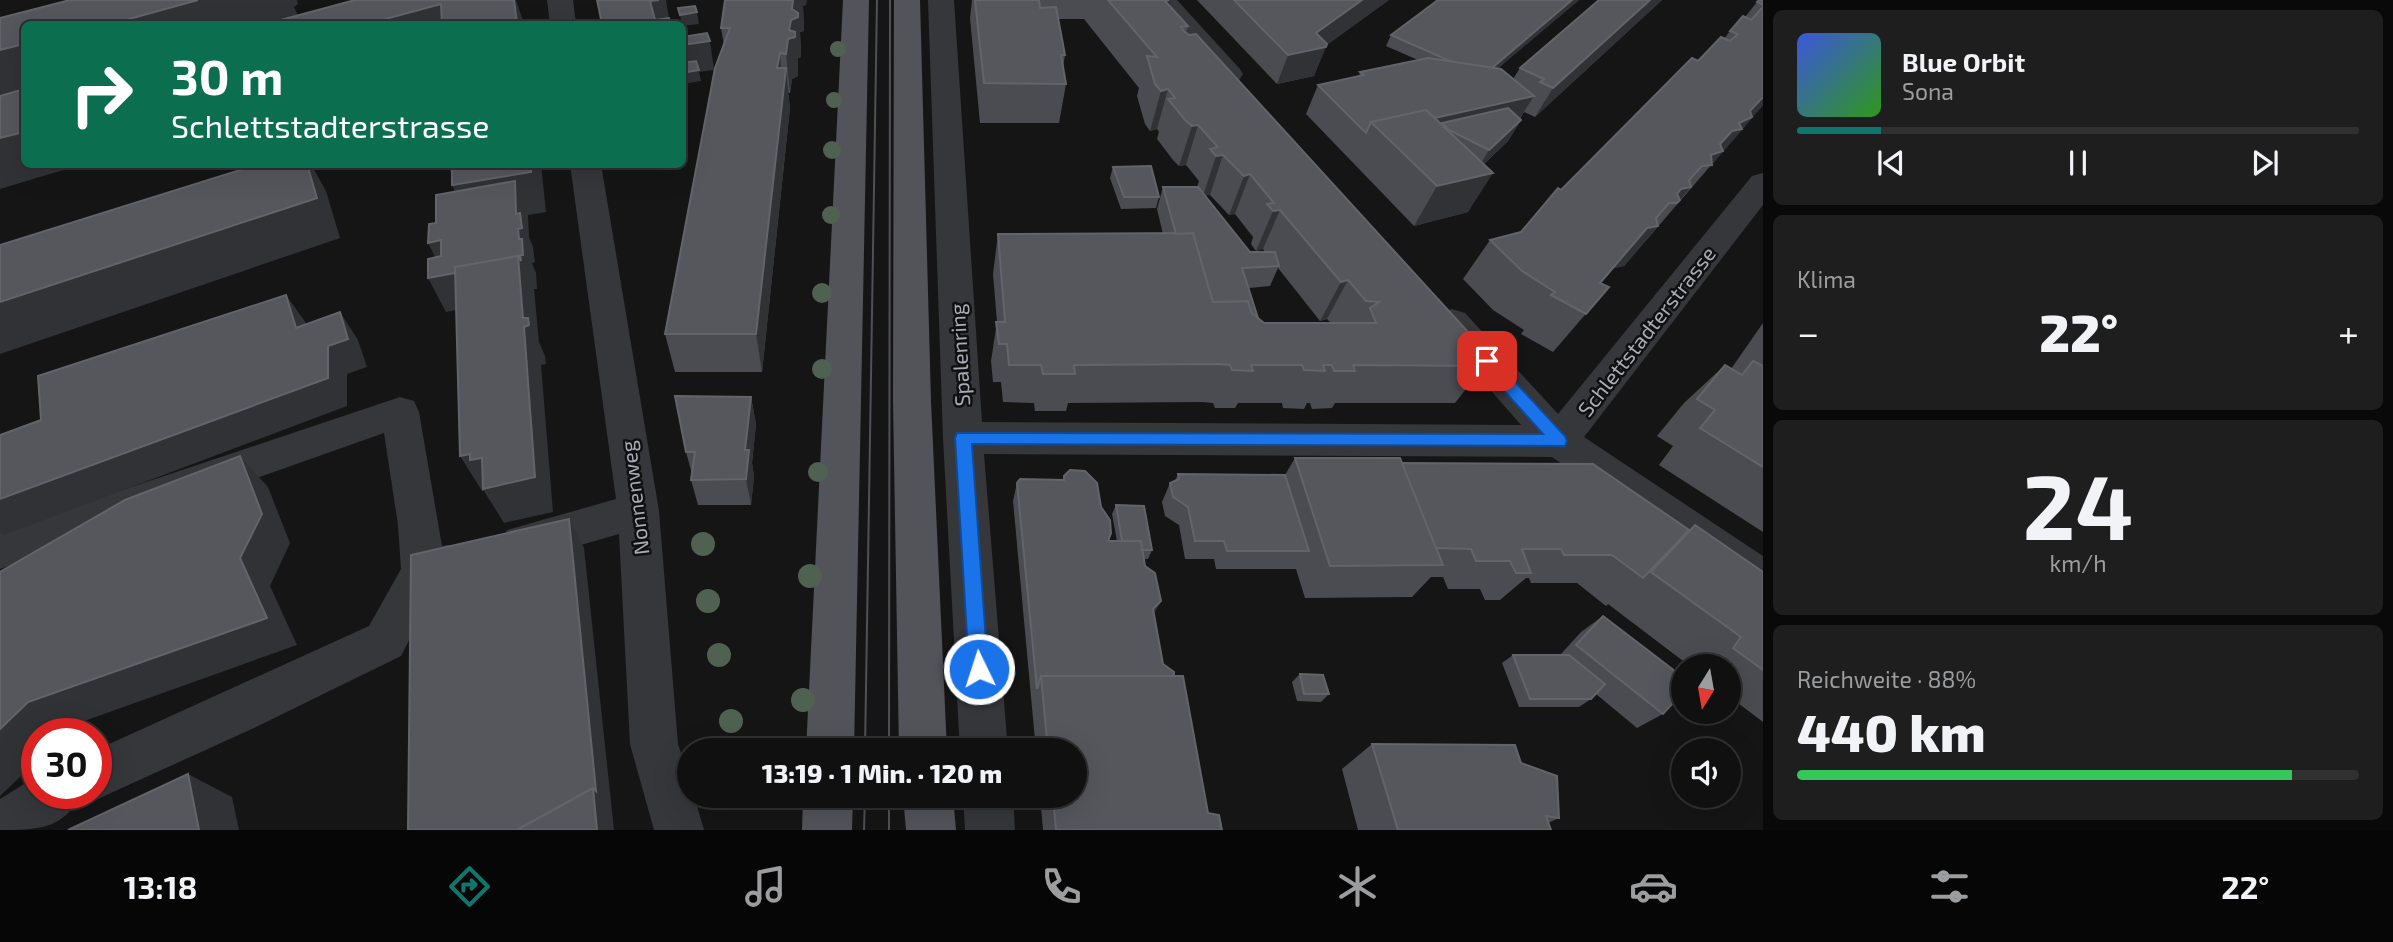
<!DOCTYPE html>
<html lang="de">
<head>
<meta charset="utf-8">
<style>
  body { margin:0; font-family:"Exo 2",sans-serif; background:#1e1e1e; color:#f1f3f6; height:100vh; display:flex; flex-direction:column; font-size:26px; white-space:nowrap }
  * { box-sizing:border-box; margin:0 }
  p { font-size:23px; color:#9c9d9f }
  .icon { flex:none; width:38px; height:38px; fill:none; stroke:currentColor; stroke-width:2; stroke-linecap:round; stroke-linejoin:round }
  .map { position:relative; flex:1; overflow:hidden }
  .details { display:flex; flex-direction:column; gap:10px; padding:10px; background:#090909; width:630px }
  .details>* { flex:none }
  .hud { position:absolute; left:21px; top:21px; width:665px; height:147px; border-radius:10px; box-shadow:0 7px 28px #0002,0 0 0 2px #303030; background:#0b6e4f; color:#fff; overflow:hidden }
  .needle { width:46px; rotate:191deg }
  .controls { position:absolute; left:1671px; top:654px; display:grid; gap:14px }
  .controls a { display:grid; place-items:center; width:70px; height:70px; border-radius:50%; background:#101010; box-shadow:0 7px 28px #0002,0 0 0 2px #303030; font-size:35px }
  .speed { position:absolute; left:21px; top:718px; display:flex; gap:14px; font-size:35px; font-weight:700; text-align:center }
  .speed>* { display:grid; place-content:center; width:91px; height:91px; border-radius:50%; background:#101010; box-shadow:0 7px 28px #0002,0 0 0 2px #303030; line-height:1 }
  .speed .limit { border:10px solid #d22; background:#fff; color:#111 }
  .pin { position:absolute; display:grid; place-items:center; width:60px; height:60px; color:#fff; margin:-30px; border-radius:14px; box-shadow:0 4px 10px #0006 }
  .me { position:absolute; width:77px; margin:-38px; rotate:356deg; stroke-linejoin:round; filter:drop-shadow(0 0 5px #0008) }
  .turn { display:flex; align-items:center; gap:24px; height:147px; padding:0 35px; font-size:32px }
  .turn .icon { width:91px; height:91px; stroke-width:2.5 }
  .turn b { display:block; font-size:49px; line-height:60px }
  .big { font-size:52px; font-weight:800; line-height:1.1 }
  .details .card { flex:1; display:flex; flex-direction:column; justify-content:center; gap:10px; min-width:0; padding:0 24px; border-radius:10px; background:#1e1e1e }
  .details .dial { align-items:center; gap:0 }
  .dial b { font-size:91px; line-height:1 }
  .song { display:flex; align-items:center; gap:21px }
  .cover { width:84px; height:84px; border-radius:10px; background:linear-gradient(135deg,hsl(230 70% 55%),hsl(110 70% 35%)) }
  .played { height:7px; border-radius:4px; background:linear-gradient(90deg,#0f766e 15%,#303030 15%) }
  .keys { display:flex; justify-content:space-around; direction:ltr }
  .heat { display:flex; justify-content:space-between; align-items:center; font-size:38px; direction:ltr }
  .charge { height:10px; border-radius:5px; background:linear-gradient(90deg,#34c759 88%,#303030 0) }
  .trip { position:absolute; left:677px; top:738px; width:410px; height:70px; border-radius:35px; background:#101010; box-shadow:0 7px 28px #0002,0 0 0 2px #303030; font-weight:800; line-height:70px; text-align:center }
  .menu { display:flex; height:112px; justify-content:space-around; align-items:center; background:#060606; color:#9c9d9f }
  .menu .icon { width:49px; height:49px }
  .menu .selected { color:#0f766e }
  .menu b { font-size:32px; color:#f1f3f6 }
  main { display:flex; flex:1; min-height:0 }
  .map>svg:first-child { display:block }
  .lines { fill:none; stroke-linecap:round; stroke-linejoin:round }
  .minor { fill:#36373b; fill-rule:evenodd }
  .major { fill:#52545a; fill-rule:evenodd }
  .tram { stroke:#4f5156; stroke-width:2 }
  .tree { fill:#4f6151 }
  .wall { fill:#4b4c51; fill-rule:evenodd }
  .shaded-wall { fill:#313235 }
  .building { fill:#55575c; stroke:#62646a; stroke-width:2 }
  .route { fill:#1a73e8; stroke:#114b97; stroke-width:2 }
  .labels { text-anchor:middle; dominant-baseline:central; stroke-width:5; stroke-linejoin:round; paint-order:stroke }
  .street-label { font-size:21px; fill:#a7acb6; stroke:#101011 }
</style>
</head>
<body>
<main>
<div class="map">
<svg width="1763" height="830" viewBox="0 0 1763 830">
  <rect width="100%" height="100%" fill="#151516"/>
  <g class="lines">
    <g class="minor">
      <path d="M547,0H573L576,24H550Z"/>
      <path d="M928,0H954L982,422L1521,425L1439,331L1434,322L1439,313L1452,309L1465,313L1558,414L1752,176L1763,173V205L1584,437L1763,556V600L1748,594L1552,457L984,454L1008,751H960L943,438Z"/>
      <path d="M1150,0H1177L1239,68L1243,74L1239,80L1229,82L1219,80Z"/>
      <path d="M570,164H601L659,511L678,744L690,781V796H694L704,830H654L630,744L619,534L522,562L507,556L501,543L507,530L616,499Z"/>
      <path d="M400,397L414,401L419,412L442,546L448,545L463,550L469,564L463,578L437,586L401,656L254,728L113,792L96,800L81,793C65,830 36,830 0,830V799L37,776V793H96V750L369,626L401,569L398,525L384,433L0,569V531Z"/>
      <path d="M963,796H1013L1015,830H965Z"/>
    </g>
    <g class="major">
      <path d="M843,0H869L854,751H806Z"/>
      <path d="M894,0H920L931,401L947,751H899L893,401Z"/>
      <path d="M803,796H853L852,830H802Z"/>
      <path d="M903,796H953L956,830H906Z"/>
    </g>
    <g class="tram">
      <path d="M865,751L877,0"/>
      <path d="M889,751L890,0"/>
      <path d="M889,796V830"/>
      <path d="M864,830L865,796"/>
    </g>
  </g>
  <g class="tree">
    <circle cx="838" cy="49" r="8"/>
    <circle cx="834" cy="100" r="8"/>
    <circle cx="832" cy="150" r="9"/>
    <circle cx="831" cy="215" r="9"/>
    <circle cx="822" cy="293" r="10"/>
    <circle cx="822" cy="369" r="10"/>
    <circle cx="818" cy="472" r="10"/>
    <circle cx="703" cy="544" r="12"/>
    <circle cx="810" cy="576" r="12"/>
    <circle cx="708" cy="601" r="12"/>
    <circle cx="719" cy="655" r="12"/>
    <circle cx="803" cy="700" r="12"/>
    <circle cx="731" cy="721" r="12"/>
  </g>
  <g class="wall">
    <path d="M972,0H1172L1170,6L1188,26L1186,33L1484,366L1455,403H1335L1332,408L1312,409L1310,403H1307L1304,409L1283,408L1282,403H1238L1235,408H1215L1213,403L1202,402L1068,403L1066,411H1035L1034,403L1003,402L1001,382H993L991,361L997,322L993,274L998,234H1163L1157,209L1163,187H1197L1199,181L1186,165L1179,166L1173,160L1157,139L1159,132L1157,129L1150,131L1145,124L1137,96L1139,88L1084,19H1058L1065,55L1063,67L1066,84L1059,123H980L970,18ZM1205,195H1210L1229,215L1235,214L1253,237L1251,244L1256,251L1263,249L1265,252H1250ZM1278,268L1320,321L1327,319L1331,323H1264L1258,318L1249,288L1270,286Z"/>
    <path d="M1197,0H1389L1326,45L1314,76L1277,84Z"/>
    <path d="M1438,0H1579L1498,68L1513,79L1520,68L1599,0H1662L1535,117L1524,112L1520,119L1521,120L1508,141L1484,164L1468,212L1414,226L1306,114L1318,85L1359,76L1360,72L1418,60L1386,46L1391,35Z"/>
    <path d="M1763,0V105L1624,266L1614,268L1601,283L1609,287L1553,352L1521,334L1524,330L1493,310L1463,279L1490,240L1521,232L1561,190L1698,61L1724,39L1730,31L1745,17L1757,2Z"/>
    <path d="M806,5L803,6L804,31L800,32L801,53V57L798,58V76L792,79L790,93H788L790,108L762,372H675L665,334L724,45L721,28Z"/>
    <path d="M1113,167L1159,197L1156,208L1121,209L1110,178Z"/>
    <path d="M1763,323V532L1659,465L1673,446L1657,436L1684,403L1725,365L1731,369Z"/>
    <path d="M751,397L756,424L752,463L754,476L751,505H698L691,480L692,474L686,452Z"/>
    <path d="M1295,458L1402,463L1689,530L1695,525L1763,572V722L1738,703L1729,708V667H1691L1608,604L1606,606L1577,583H1531L1529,578H1526L1500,600H1485L1480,589H1448L1443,577H1431L1412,597L1305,598L1296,569H1216L1214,559H1185L1179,525L1165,516L1162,502L1170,483L1175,481L1178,474L1285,475Z"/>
    <path d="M1064,476L1101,507L1108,541H1117L1112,514L1116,505L1152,550L1148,559H1144L1163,664L1208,813L1222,830H1043L1040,796H1074V751H1036L1013,501L1017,483L1063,480Z"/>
    <path d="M1603,616L1663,714L1637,728L1596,694L1591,699L1579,707H1519L1502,663L1513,655H1560L1581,632Z"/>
    <path d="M1300,674L1329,694L1321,702L1297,701L1292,682Z"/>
    <path d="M1372,744L1521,763L1559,818L1548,823L1551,830H1358L1342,769Z"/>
  </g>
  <g class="shaded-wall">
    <path d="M198,0H297L298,4L294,7L299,18L281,24H111Z"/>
    <path d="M514,0H516L524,24H517Z"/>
    <path d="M659,0H666L670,24H655L650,1Z"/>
    <path d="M793,0H807L806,5L803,6L804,31L800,32L801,53V57L798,58V76L792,79L790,93L786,54Z"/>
    <path d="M1172,0L1162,39L1165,1Z"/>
    <path d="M1362,0H1389L1323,48L1326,47L1314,76L1277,84L1288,55L1316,33Z"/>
    <path d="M1572,0H1579L1476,87L1483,76Z"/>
    <path d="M1650,0H1662L1535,117L1553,88Z"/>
    <path d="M441,4L449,24H379L378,21Z"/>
    <path d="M697,12L699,24L682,26L680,15Z"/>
    <path d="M710,41L714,70L699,72L701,81L683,84L682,45Z"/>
    <path d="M24,44V92L0,98V50Z"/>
    <path d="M780,53L783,93L786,68L790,108L762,372L756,334L777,68Z"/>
    <path d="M1168,89L1157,129L1150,131L1161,91Z"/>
    <path d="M1534,96L1516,124L1521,120L1508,141L1476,171L1489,150L1449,130H1379Z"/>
    <path d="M1763,97V105L1736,137L1708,169L1712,165L1702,166Z"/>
    <path d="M1198,125L1186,165L1179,166L1192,126Z"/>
    <path d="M24,132V164H83L0,189V138Z"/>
    <path d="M1223,155L1210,195L1203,196L1216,156Z"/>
    <path d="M307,164H311L326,191L340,238L0,354V302Z"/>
    <path d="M447,164H541L546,212L528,215L529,237L533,247L535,262L532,263L536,273L537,289H534L539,342L545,356L546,364L541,365L553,512L504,523L484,491H482L460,456L523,318L522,297L446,312L428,278L444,275L428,243L441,240L520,255L470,225L452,185H456Z"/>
    <path d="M631,164H666L632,170Z"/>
    <path d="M1493,173L1468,212L1414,226L1437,186Z"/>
    <path d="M1250,174L1235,214L1229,215L1244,176Z"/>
    <path d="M1691,187L1624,266L1614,268L1578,309L1647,228L1658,226L1677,203H1670L1656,220L1682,189Z"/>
    <path d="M1280,210L1263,249L1256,251L1273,211Z"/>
    <path d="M1348,280L1327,319L1320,321L1341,282Z"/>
    <path d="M286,295L306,323L316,356L296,328Z"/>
    <path d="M340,312L358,340L367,367L347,374V406L4,535L0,532V499L328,346Z"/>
    <path d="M751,397L756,424L752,463L754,476L751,505L746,479L745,450Z"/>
    <path d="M240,456L268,487L290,543L270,586L297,645L73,725L64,733H37V761L0,796V729L28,702L240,558Z"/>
    <path d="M569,519L584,548L614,830H597Z"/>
    <path d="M1161,601L1152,618L1153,609Z"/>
    <path d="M188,774L232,797L239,830H199Z"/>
  </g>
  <g class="building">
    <path d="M70,0H198L111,24H24V44L0,50V18Z"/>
    <path d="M355,0H514L517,24H442L441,4L378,21L379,24H266Z"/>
    <path d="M597,0H659L650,1L655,20L669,18L671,24H602Z"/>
    <path d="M725,0H793L792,9L798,13V17L791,20L789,30L795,32V37L788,39L786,54L780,53L777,68H786L756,334H665L715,68L730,28H721Z"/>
    <path d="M975,0H1039L1040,8L1056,7L1065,55H1061L1066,84L984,83Z"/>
    <path d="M1108,0H1169L1165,1L1188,26L1181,27L1185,32L1189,35L1196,34L1489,355L1484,366L1353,365L1355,371H1334L1332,365H1323L1325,371L1304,370L1302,365H1251L1253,371L1232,370L1230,365L1218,364L1074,365L1075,374H1043L1041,365H1009L1007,344H999L996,322H1005L998,234L1193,233L1213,302L1248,301L1252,313L1264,323H1376L1370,308L1379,302L1366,301L1348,280L1341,282L1280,210L1273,211L1267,204L1274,203L1250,174L1244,176L1223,155L1216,156L1210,149L1218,147L1198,125L1192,126L1185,120L1168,99L1175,98L1168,89L1161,91L1155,84L1147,56L1157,57Z"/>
    <path d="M1234,0H1362L1316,33L1327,44L1326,47L1288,55Z"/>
    <path d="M1438,0H1572L1492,68L1452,62L1391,35Z"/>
    <path d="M1599,0H1650L1553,88L1540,82L1544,79L1520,68Z"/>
    <path d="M1759,0H1763V5L1757,2Z"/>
    <path d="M695,6L697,12L680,15L678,8Z"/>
    <path d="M1763,7V98L1761,99L1750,111L1752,117L1739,123L1742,129L1732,131L1720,144L1723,151L1711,155L1712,165L1702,166L1689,180L1691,187L1681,189L1677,194L1680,200L1677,203H1669L1656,218L1658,226L1647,228L1600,283L1609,287L1586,314L1551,295L1555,292L1522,271L1490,240L1521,232L1558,188L1561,190L1692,58L1698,61L1721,37L1730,41L1738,34L1730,31L1743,16L1751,20Z"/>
    <path d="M707,33L710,41L682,45V37Z"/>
    <path d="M1428,58L1501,69L1534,96L1435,118L1426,110L1371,122L1366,133L1318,85L1364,75L1360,72Z"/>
    <path d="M696,61L699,70L682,73V63Z"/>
    <path d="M24,89V132L0,138V96Z"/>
    <path d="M1508,108L1521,120L1489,150L1449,130L1442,123Z"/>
    <path d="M1426,110L1493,173L1437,186L1371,122Z"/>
    <path d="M259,164H307L317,198L0,302V245Z"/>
    <path d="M452,164H531V172L452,185Z"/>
    <path d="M1151,166L1159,197H1124L1113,167Z"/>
    <path d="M515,181L516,214L520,213L522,228L518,229L519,239H522L523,255H520L521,261L518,256L455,267V273L428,278V259L441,256V240L428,243L429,224L436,223V195Z"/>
    <path d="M1163,187H1198L1250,252H1275L1279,266L1242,268L1258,318L1252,313L1248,301L1213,302L1193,233L1176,234Z"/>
    <path d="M518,256L523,318H528L529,325L524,327L535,477L483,489L482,458L470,460V454L460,456L455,267Z"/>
    <path d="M286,295L296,328L340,312L348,339L328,346V378L0,499V435L41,420L38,376Z"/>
    <path d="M1753,361L1763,366V467L1700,428L1715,410L1697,399L1725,365L1742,375Z"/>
    <path d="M675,396L751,397L745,450H749L746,479L691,480L695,452H686Z"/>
    <path d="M240,456L262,514L240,558L267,618L28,702L0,729V572L125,500Z"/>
    <path d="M1295,458H1400L1443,565L1330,566Z"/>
    <path d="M1402,463L1593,464L1689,530L1643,578L1612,555H1564L1561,549H1522L1531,573H1516L1510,561H1476L1471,549L1436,548Z"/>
    <path d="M1070,470L1085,471L1097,483L1101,507L1110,520L1111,533L1108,541H1141L1145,566L1155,573L1161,601L1153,609L1163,664L1174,672V676H1041L1037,689L1017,483L1020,479L1064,480V476Z"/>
    <path d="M1178,474L1285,475L1309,551H1227L1224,541H1195L1188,507L1173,497L1170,483L1179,479Z"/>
    <path d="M1116,505L1144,506L1152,550H1142L1141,541H1122Z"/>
    <path d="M569,519L596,791L593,788L517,830H408L411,555Z"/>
    <path d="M1695,525L1763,572V670L1733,648L1741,637L1651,572Z"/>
    <path d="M1603,616L1684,678V691L1663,714L1576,645Z"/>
    <path d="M1513,655H1569L1605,684L1591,699H1530Z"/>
    <path d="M1300,674L1323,675L1329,694H1304Z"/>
    <path d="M1041,676H1183L1208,813L1219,815L1222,830H1056L1053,796H1074V751H1048Z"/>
    <path d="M1372,744L1515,745L1521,763L1557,776L1559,818L1546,816L1551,830H1398Z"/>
    <path d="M188,774L199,830H68Z"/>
    <path d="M593,788L597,830H517Z"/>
  </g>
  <path class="route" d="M1487,355L1492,357L1565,436L1567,441L1565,446L972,444L988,669L986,675L979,678L972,675L969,669L955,438L957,433L1543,434L1481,365L1479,361L1481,357Z"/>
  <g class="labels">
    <g class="street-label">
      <text transform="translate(1646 331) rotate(-52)">Schlettstadterstrasse</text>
      <text transform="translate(959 355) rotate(-93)">Spalenring</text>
      <text transform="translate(634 498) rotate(-97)">Nonnenweg</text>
    </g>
  </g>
</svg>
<div class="controls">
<a><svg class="needle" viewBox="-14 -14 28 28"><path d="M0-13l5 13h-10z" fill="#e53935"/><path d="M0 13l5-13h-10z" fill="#9c9d9f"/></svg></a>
<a><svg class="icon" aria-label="sound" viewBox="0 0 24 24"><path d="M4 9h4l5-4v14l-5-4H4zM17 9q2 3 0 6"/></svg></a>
</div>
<div class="speed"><div class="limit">30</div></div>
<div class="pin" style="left:1487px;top:361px;background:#d93025"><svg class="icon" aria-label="arrive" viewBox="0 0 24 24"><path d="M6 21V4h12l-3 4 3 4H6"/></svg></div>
<svg class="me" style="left:979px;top:669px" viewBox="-20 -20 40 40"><circle r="17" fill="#1a73e8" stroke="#fff" stroke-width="3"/><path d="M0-11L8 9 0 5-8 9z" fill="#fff"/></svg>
<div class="trip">13:19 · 1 Min. · 120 m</div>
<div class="hud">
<div class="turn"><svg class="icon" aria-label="right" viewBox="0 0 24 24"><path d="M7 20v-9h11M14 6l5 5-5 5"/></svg><div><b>30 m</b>Schlettstadterstrasse</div></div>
</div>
</div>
<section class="details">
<div class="card">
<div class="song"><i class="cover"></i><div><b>Blue Orbit</b><p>Sona</p></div></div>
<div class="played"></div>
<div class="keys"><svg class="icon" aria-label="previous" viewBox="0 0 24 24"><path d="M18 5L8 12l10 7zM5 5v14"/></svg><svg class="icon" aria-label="pause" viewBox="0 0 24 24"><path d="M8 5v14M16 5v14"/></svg><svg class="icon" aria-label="next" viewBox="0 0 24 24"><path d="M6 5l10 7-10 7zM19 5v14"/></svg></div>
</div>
<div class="card"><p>Klima</p>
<div class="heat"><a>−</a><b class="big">22°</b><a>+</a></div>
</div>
<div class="card dial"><b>24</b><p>km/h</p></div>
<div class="card"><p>Reichweite · 88%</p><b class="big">440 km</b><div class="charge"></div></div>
</section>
</main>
<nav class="menu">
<b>13:18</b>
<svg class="icon selected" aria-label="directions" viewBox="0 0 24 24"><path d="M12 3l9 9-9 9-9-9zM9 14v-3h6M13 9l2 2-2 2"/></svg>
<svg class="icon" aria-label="music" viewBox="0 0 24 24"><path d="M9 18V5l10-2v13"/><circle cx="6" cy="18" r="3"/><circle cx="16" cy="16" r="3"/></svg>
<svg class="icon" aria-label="phone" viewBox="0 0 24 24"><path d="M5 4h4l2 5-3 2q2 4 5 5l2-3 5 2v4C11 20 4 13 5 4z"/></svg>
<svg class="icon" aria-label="climate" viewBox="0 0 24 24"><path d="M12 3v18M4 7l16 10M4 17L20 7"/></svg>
<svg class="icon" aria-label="car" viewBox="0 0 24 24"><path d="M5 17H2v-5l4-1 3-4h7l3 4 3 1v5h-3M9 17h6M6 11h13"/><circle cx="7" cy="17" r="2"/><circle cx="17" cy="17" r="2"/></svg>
<svg class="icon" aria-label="filters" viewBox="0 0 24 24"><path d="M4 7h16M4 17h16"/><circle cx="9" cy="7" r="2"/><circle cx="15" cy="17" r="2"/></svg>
<b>22°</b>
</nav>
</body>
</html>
